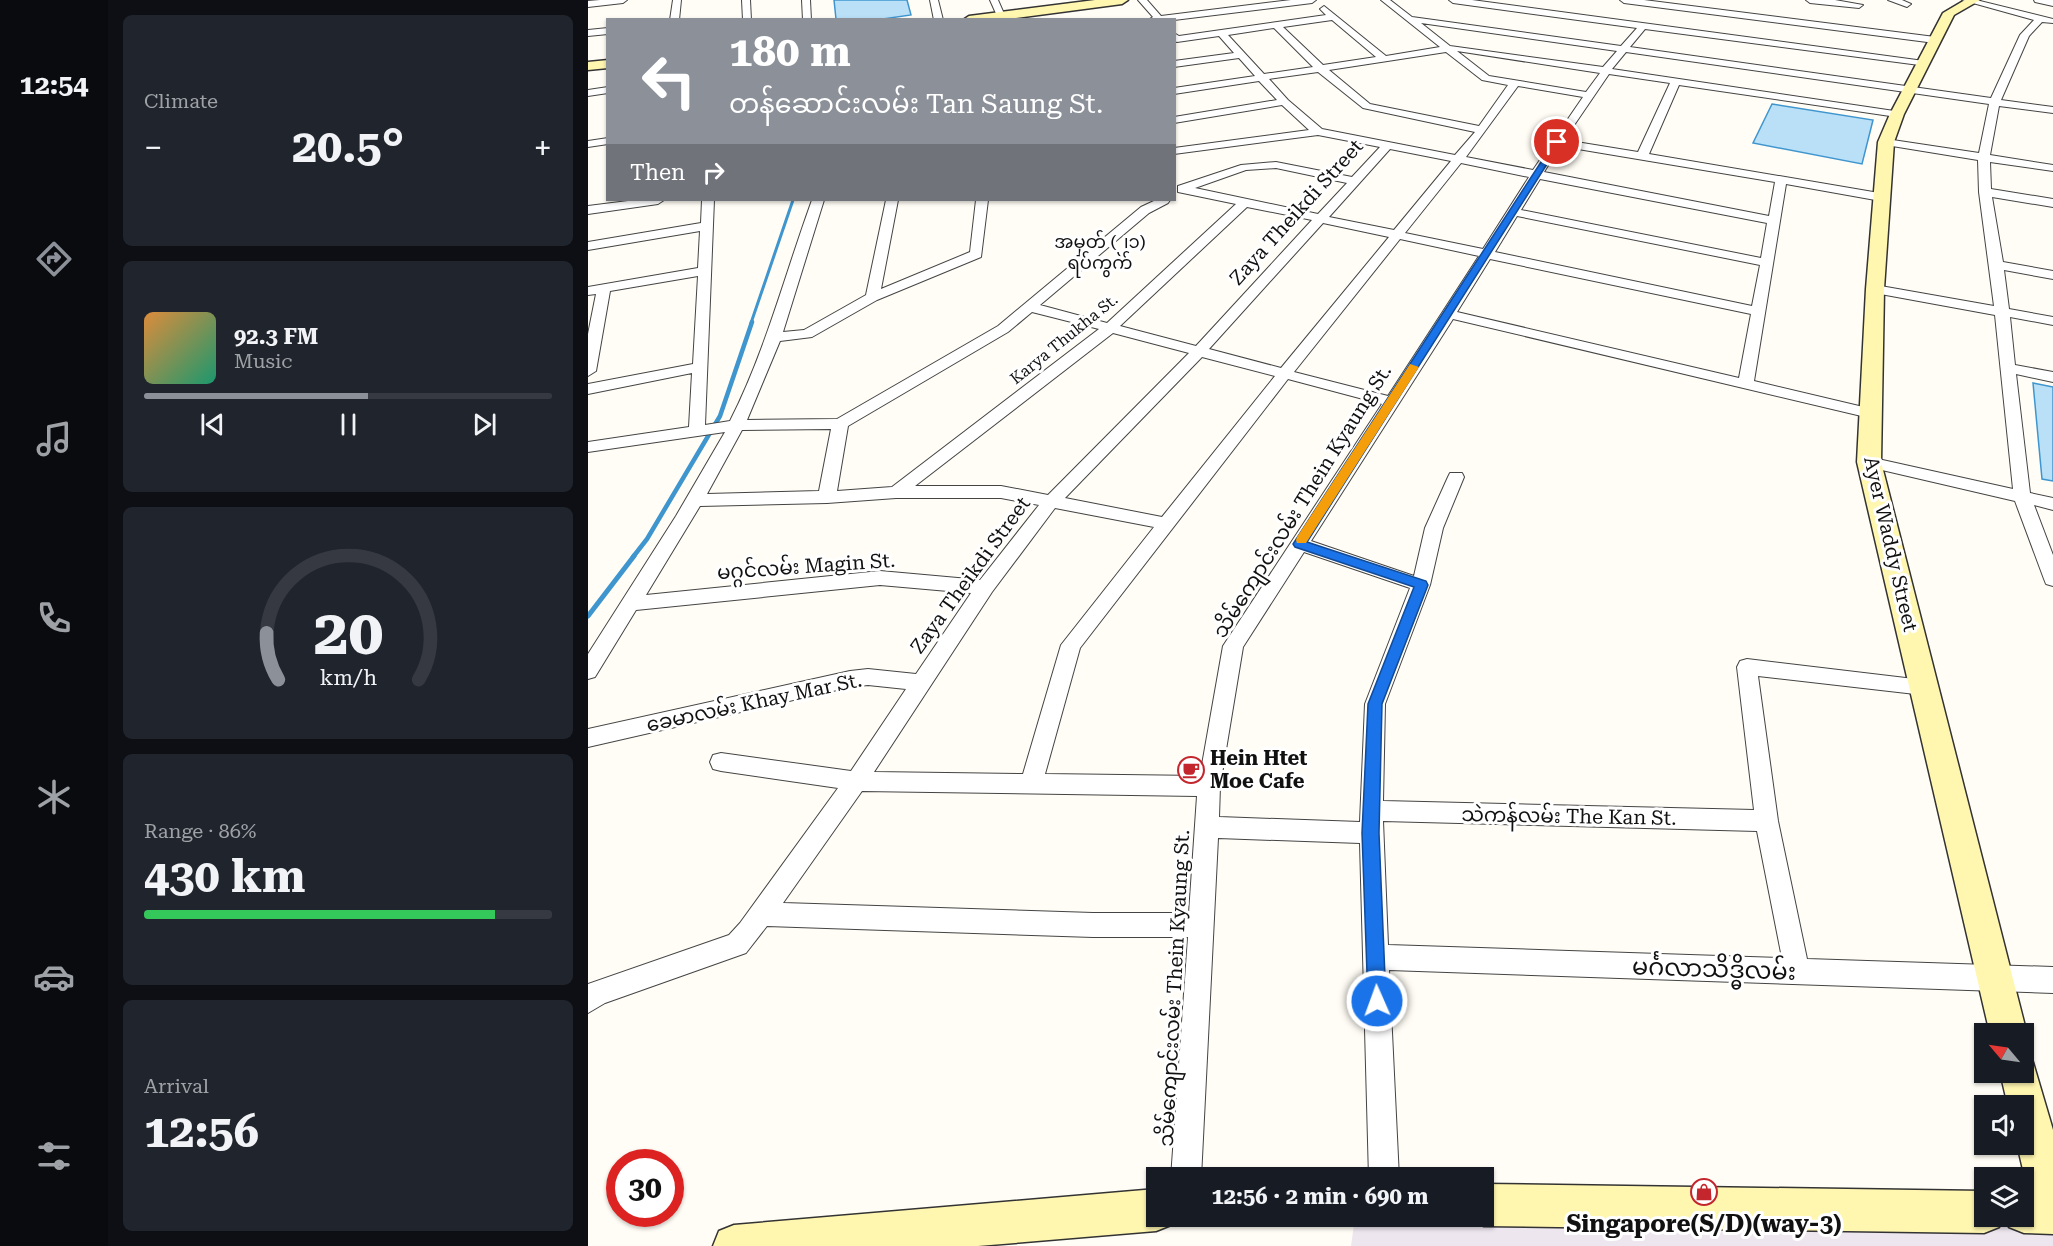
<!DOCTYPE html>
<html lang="en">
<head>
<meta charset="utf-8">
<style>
  body { margin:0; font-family:"Roboto Serif","Noto Sans Myanmar",serif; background:#20242c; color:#f1f3f6; height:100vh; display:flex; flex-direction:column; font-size:22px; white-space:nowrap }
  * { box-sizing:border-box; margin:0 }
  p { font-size:20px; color:#9ea1a6 }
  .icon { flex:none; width:33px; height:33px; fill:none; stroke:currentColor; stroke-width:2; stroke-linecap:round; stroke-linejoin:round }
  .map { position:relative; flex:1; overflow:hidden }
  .panel { display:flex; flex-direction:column; gap:15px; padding:15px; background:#0d0f14; width:480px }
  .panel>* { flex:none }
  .guide { position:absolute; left:18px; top:18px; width:570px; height:183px; border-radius:0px; box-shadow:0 2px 4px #0004; background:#8c9099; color:#fff; overflow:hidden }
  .needle { width:39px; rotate:299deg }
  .fabs { position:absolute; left:1386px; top:1023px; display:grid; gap:12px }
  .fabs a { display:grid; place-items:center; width:60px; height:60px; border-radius:0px; background:#171b24; box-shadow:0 2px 4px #0004; font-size:30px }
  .speed { position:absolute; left:18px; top:1149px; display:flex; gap:12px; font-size:30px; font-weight:700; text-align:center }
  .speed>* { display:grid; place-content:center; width:78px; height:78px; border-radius:50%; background:#171b24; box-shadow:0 2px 4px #0004; line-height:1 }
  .speed .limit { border:9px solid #d22; background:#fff; color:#111 }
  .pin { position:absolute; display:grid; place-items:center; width:51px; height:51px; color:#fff; margin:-26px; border:3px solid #fff; border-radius:50%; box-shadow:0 2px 6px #0007 }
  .me { position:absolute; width:66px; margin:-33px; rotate:358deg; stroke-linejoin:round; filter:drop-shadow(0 0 4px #0008) }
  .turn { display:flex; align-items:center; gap:21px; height:126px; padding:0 24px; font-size:27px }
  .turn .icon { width:78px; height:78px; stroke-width:2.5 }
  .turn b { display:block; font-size:42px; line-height:51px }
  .then { display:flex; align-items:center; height:57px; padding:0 24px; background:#0003; gap:12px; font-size:22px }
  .big { font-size:45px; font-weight:700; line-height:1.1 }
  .panel .card { flex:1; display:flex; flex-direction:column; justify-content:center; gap:9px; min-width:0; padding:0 21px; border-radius:9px; background:#20242c }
  .panel .dial { align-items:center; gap:0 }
  .dial svg { height:156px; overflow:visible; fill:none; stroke:#363941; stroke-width:7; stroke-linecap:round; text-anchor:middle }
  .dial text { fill:#f1f3f6; stroke:none }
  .song { display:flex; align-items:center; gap:18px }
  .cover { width:72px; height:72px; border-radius:9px; background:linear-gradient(135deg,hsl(30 70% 55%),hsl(160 70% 35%)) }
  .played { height:6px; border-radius:3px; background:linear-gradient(90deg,#8c9099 55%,#363941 55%) }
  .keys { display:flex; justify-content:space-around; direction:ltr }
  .heat { display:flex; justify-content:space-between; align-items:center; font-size:33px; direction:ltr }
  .charge { height:9px; border-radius:4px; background:linear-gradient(90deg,#34c759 86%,#363941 0) }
  .trip { position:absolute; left:558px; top:1167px; width:348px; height:60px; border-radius:0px; background:#171b24; box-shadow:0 2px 4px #0004; font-weight:700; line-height:60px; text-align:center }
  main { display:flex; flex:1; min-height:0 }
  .dock { display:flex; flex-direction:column; width:108px; justify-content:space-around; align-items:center; background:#090b0e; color:#9ea1a6 }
  .dock .icon { width:42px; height:42px }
  .dock .on { color:#8c9099 }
  .dock b { font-size:27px; color:#f1f3f6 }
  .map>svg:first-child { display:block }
  .industrial { fill:#eee6ef }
  .water { fill:#b9e0f7; stroke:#3f96cf; stroke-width:1.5 }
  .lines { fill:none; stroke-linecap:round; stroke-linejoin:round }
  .stream-far2 { stroke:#3f96cf; stroke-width:3 }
  .stream-far1 { stroke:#3f96cf; stroke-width:4.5 }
  .stream { stroke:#3f96cf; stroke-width:5 }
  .street-casing { stroke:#444; stroke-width:2 }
  .secondary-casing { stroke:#333; stroke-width:3 }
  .street { fill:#fff; fill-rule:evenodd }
  .secondary { fill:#fff6b0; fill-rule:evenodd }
  .route { fill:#1a73e8; stroke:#114b97; stroke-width:1.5 }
  .slow { fill:#f59e0b }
  .labels { text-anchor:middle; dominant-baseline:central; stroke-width:6; stroke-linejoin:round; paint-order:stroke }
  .far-street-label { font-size:16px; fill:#111; stroke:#fff }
  .far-quarter-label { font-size:18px; fill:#111; stroke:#fff }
  .street-label { font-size:20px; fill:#111; stroke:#fff }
  .poi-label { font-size:20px; font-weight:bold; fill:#111; stroke:#fff; text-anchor:start }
  .near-street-label { font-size:24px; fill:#111; stroke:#fff }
  .near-poi-label { font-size:24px; font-weight:bold; fill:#111; stroke:#fff }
</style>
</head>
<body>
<main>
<nav class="dock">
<b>12:54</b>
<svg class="icon on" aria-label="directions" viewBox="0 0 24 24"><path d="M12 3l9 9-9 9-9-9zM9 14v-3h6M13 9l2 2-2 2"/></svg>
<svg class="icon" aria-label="music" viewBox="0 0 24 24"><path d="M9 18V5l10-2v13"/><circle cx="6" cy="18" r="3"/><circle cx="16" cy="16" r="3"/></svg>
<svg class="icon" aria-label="phone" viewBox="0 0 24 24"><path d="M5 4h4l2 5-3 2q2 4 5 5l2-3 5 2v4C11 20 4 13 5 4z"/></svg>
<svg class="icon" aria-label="climate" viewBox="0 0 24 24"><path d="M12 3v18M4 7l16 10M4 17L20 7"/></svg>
<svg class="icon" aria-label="car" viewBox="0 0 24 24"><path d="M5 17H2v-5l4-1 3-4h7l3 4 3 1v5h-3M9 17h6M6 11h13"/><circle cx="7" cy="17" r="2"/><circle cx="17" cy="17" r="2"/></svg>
<svg class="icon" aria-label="filters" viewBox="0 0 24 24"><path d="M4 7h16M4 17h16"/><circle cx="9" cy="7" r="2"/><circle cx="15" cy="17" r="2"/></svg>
</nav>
<section class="panel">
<div class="card"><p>Climate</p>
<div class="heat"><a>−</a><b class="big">20.5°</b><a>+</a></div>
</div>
<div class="card">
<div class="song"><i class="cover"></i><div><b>92.3 FM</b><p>Music</p></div></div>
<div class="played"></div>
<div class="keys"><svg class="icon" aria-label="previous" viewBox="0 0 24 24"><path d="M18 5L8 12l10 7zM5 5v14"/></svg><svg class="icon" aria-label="pause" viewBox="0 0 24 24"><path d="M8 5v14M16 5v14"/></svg><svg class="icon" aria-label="next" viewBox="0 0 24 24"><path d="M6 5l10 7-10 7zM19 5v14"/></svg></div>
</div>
<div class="card dial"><svg viewBox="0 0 100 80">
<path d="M14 69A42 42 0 1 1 86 69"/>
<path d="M14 69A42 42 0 0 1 8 45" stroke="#8c9099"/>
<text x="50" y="56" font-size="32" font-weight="700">20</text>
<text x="50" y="72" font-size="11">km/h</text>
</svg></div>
<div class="card"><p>Range · 86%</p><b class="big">430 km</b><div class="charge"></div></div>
<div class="card"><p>Arrival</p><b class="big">12:56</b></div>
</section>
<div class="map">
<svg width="1465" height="1246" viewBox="0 0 1465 1246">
  <rect width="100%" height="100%" fill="#fffdf5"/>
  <path class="industrial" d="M896,1205L1396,1212V1216H1436V1212L1465,1213V1246H763L767,1217L896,1216Z"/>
  <g class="water">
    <path d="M246,0H319L323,15L288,20L248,19Z"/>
    <path d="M1184,104L1285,120L1274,164L1165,143Z"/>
    <path d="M1445,383L1465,387V481L1454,479Z"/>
  </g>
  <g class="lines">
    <path class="stream-far2" d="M163,323L205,200"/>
    <path class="stream-far1" d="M45,557L59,539L132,416L164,322"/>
    <path class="stream" d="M0,616L46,556"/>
    <defs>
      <g id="street">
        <path d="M12,0H39L35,3L0,7V1Z"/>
        <path d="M85,0H93L91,20H82Z"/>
        <path d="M154,0H162L163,20H155Z"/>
        <path d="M214,0H222L223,20H215Z"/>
        <path d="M342,0H350L355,20H346Z"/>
        <path d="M402,0H410L417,16L416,18H410Z"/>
        <path d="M550,0H559L573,16L703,0H728L724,3L586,20H560L565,17Z"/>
        <path d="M793,0H802L824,17L1033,46L1049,28L865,3L861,0H884L1336,61L1339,62V66L1057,29L1042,47L1403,98L1432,35L1446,20L1374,0H1388L1465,19V23L1454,22L1441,36L1413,100L1465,107V113L1411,106L1402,155L1465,165V171L1402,162L1403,189L1465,199V207L1404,197L1415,262L1465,271V279L1416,270L1421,309L1465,317V325L1422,317L1427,365L1465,372V382L1428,374L1442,493L1465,498V510L1446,505L1465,555V586L1458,584L1456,579L1427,501L1281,467L1275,466L1273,462L1275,458L1281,457L1425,489L1407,315L1287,293L1280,289L1287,285L1406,306L1391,192L1390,160L1298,145L1292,142L1298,139L1391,153L1401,104L1038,52L1024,69L1313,112L1314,114L1309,117L1091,85L1061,154L1297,194L1299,197L1293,201L1198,184L1166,381L1288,410L1290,413L1282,418L865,319L723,541L826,576L837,528L860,477L862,473H874L876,477L855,528L842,585L797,704L795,801L1166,810L1149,667L1152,661L1159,659L1343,681L1346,687L1343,693L1336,695L1170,676L1190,821L1219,959L1465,967V993L801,970L811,1178H781L772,843L630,838L613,1178H583L600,937H505L179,926L158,953L17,1003L0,1013V984L141,935L152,923L250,788L133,771L125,769L122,762L125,755L133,753L263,771L318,689L280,685L262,687L0,747V729L262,671L280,669L328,674L383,593L292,585L48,610L7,677L0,679V654L88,516L137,432L0,452V442L101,427L104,373L0,394V384L105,364L110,276L22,291L8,371L0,376V334L8,294L0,295V287L110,268L112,231L0,250V242L113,223L114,200H126L117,425L142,421C178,350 197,274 224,200H236L195,332L216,330L278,295L298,200H310L293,289L382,252L388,200H400L393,257L289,300L224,337L192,341L159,420L249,419L410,326L553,207L568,200H582L580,203L561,213L452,305L519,323L648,204L590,192V186L653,165L688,162L764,177L792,147L730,135L586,154V148L721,130L694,105L586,123V117L689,100L671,81L586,94V88L667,76L651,58L586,67V61L646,53L631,36L589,42L586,41V33L591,36L738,15L732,9L736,6L798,56L852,47ZM744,20L788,57L735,65L695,27ZM833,23L1029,51L1015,67L862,46ZM686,28L725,67L676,74L640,35ZM869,51L1012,73L998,92L901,76ZM858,52L894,80L920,85L891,126L782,104L741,70ZM730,72L775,108L887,132L867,155L734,129L700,100L681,79ZM1021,74L1082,83L1050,152L976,140ZM930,86L995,97L945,170L878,157ZM972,146L1187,182L1181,216L956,172ZM802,149L863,161L806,230L741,217ZM873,163L941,177L895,249L817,233ZM688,168L759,183L730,214L607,188L658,170ZM952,179L1179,223L1173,258L933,210ZM659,207L724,220L608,346L532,326ZM929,216L1172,265L1164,306L907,252ZM735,223L801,237L693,368L621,349ZM812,239L891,256L800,396L706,372ZM902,259L1163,314L1151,378L869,312ZM444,312L511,329L304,487L249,491L260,426L420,332ZM525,333L601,353L460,495L413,486H327ZM614,357L687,376L574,517L477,498ZM700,379L794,404L635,646L612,776L457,774L492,648ZM243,429L231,491L119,494L154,430ZM308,498H413L451,505L392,580L292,571L58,595L112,506L239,503ZM467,508L566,527L473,645L435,774L286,772L404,592ZM716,552L822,588L777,704L772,822L631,817L632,786L655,647ZM274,791L609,796L601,913H505L195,903ZM795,821L1169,831L1194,958L800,945Z"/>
        <path d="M1032,0H1056L1347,37L1352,40L1347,43L1036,3Z"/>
        <path d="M1218,0H1247L1275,5L1271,8L1222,3Z"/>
        <path d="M1300,0H1314L1323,4L1319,7Z"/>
        <path d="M1446,0H1465V6L1447,2Z"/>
        <path d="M20,28V34L0,36V30Z"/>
        <path d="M20,87V93L0,96V90Z"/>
        <path d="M20,138V144L0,147V141Z"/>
        <path d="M48,200H76L70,204L0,214V206Z"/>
      </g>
      <g id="secondary">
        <path d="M507,0H540L534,4L413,20H375L381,16Z"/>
        <path d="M1377,0H1392L1366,15L1316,114L1306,142L1296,289L1293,462L1439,1034L1436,1044V1034H1402L1269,462L1278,289L1290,142L1302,114L1355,13Z"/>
        <path d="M20,60V68L0,70V62Z"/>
        <path d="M1436,1055L1444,1059L1465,1130V1234L1436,1233L1421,1227L1417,1216H1436V1192L1440,1191L1429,1144H1436V1106H1420L1412,1072H1436Z"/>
        <path d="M896,1184L1396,1191V1216H1415L1411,1227L1396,1233L896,1226L881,1220L880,1216H896Z"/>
        <path d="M568,1189V1216H586L583,1225L568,1231L390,1246H125L131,1231L146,1225Z"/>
      </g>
    </defs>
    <use href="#street" class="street-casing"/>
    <use href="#secondary" class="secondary-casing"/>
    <use href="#street" class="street"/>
    <use href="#secondary" class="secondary"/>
  </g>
  <path class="route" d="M969,140L973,142L719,542L838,581L840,585L794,704L791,833L798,1001L796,1008L789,1010L783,1008L780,1001L774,833L780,704L826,587L707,547L705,544L966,142Z"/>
  <path class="slow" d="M822,364L831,367L718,543H709L708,540L709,537Z"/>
  <defs>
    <symbol id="cafe-ring" viewBox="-11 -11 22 22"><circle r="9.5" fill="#fff" stroke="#c4262e" stroke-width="1.5"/><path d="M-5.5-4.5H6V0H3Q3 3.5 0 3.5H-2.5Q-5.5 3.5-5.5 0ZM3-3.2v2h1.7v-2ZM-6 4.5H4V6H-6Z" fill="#c4262e"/></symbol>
    <symbol id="shop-ring" viewBox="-11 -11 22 22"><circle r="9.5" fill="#fff" stroke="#c4262e" stroke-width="1.5"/><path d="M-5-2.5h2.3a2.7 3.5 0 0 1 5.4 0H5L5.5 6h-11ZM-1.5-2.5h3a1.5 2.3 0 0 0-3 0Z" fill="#c4262e"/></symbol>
  </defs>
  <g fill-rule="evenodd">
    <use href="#cafe-ring" x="588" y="755" width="30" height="30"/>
    <use href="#shop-ring" x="1101" y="1177" width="30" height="30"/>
  </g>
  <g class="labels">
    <g class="far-street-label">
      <text transform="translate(476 339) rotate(-39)">Karya Thukha St.</text>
    </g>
    <g class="far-quarter-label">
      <text x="512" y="241">အမှတ် (၂၁)<tspan x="512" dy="21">ရပ်ကွက်</tspan></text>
    </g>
    <g class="street-label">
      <text transform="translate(708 212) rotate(-48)">Zaya Theikdi Street</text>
      <text transform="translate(714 501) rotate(-58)">သိမ်ကျောင်းလမ်း Thein Kyaung St.</text>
      <text transform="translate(1303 544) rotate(77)">Ayer Waddy Street</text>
      <text transform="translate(218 566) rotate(-4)">မဂ္ဂင်လမ်း Magin St.</text>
      <text transform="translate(382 575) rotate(-54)">Zaya Theikdi Street</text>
      <text transform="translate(166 702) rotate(-12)">ခေမာလမ်း Khay Mar St.</text>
      <text transform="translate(981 816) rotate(1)">သဲကန်လမ်း The Kan St.</text>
      <text transform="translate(586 988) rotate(-87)">သိမ်ကျောင်းလမ်း Thein Kyaung St.</text>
    </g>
    <g class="poi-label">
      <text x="622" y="758">Hein Htet<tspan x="622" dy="23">Moe Cafe</tspan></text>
    </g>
    <g class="near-street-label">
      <text transform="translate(1126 969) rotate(2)">မင်္ဂလာသိဒ္ဓိလမ်း</text>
    </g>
    <g class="near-poi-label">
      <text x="1116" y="1224">Singapore(S/D)(way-3)</text>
    </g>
  </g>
</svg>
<div class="fabs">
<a><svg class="needle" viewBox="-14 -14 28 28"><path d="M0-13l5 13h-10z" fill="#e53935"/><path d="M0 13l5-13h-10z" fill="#9ea1a6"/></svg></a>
<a><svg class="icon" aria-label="sound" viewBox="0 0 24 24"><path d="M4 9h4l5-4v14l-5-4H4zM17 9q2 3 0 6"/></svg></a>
<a><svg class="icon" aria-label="layers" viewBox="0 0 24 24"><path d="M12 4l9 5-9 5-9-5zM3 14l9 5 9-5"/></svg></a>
</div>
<div class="speed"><div class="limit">30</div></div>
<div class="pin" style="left:969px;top:142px;background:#d93025"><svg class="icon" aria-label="arrive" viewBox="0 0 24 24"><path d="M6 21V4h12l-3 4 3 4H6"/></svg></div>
<svg class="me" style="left:789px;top:1001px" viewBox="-20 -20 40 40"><circle r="17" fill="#1a73e8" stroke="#fff" stroke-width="3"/><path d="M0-11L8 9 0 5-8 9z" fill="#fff"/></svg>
<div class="trip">12:56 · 2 min · 690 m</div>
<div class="guide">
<div class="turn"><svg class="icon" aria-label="left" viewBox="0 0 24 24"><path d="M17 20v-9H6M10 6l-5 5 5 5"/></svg><div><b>180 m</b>တန်ဆောင်းလမ်း Tan Saung St.</div></div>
<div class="then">Then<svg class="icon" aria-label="right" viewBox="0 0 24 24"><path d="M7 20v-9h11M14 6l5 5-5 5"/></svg></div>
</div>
</div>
</main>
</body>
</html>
